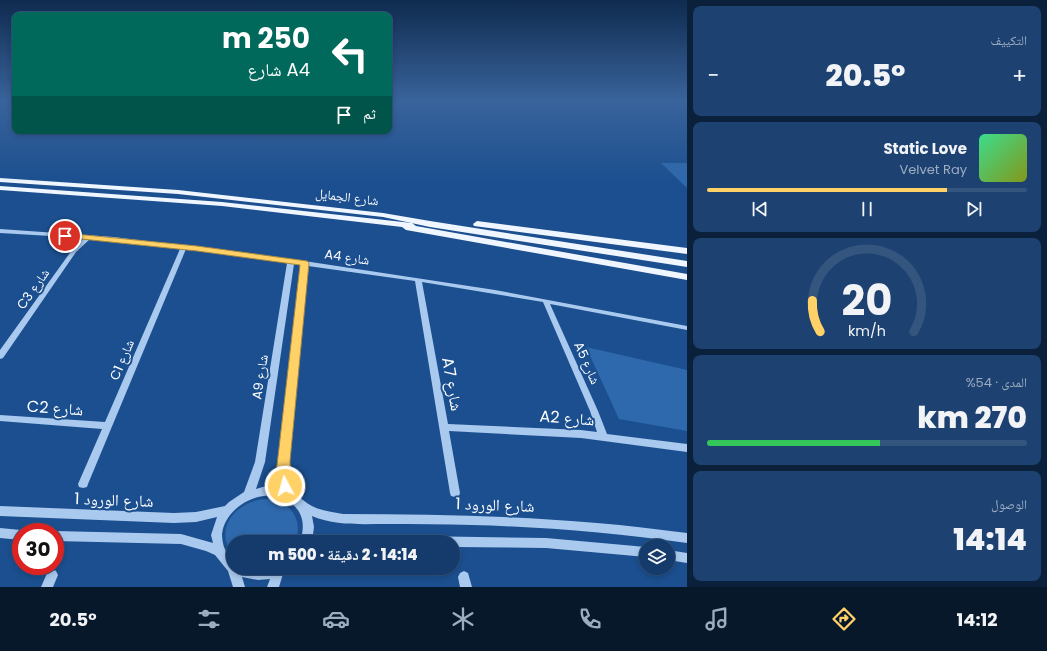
<!DOCTYPE html>
<html lang="ar">
<head>
<meta charset="utf-8">
<style>
  body { margin:0; font-family:Poppins,"Noto Naskh Arabic",sans-serif; background:#1d4271; color:#f1f3f6; direction:rtl; height:100vh; display:flex; flex-direction:column; font-size:15px; white-space:nowrap }
  * { box-sizing:border-box; margin:0 }
  p { font-size:13px; color:#9dadc1 }
  .icon { flex:none; width:22px; height:22px; fill:none; stroke:currentColor; stroke-width:2; stroke-linecap:round; stroke-linejoin:round }
  .map { position:relative; flex:1; overflow:hidden; direction:ltr }
  .drawer { display:flex; flex-direction:column; gap:6px; padding:6px; background:#0b203b; width:360px }
  .drawer>* { flex:none }
  .banner { position:absolute; left:12px; top:12px; width:380px; height:122px; border-radius:8px; box-shadow:0 2px 6px #0003,0 0 0 1px #33557e; direction:rtl; background:#00695c; color:#fff; overflow:hidden }
  .fabs { position:absolute; left:639px; top:539px; display:grid; gap:8px }
  .fabs a { display:grid; place-items:center; width:36px; height:36px; border-radius:50%; background:#143b6b; box-shadow:0 2px 6px #0003,0 0 0 1px #33557e; font-size:20px }
  .speed { position:absolute; left:12px; top:523px; display:flex; gap:8px; font-size:20px; font-weight:700; text-align:center }
  .speed>* { display:grid; place-content:center; width:52px; height:52px; border-radius:50%; background:#143b6b; box-shadow:0 2px 6px #0003,0 0 0 1px #33557e; line-height:1 }
  .speed .limit { border:6px solid #d22; background:#fff; color:#111 }
  .pin { position:absolute; display:grid; place-items:center; width:34px; height:34px; color:#fff; margin:-17px; border:2px solid #fff; border-radius:50%; box-shadow:0 1px 4px #0007 }
  .me { position:absolute; width:44px; margin:-22px; rotate:354deg; stroke-linejoin:round; filter:drop-shadow(0 0 3px #0008) }
  .turn { display:flex; align-items:center; gap:14px; height:84px; padding:0 16px; font-size:18px }
  .turn .icon { width:52px; height:52px; stroke-width:2.5 }
  .turn b { display:block; font-size:28px; line-height:34px }
  .then { display:flex; align-items:center; height:38px; padding:0 16px; background:#0003; gap:8px; font-size:15px }
  .big { font-size:30px; font-weight:800; line-height:1.1 }
  .drawer .tile { flex:1; display:flex; flex-direction:column; justify-content:center; gap:6px; min-width:0; padding:0 14px; border-radius:8px; background:#1d4271 }
  .drawer .dial { align-items:center; gap:0 }
  .dial svg { height:104px; overflow:visible; fill:none; stroke:#33557e; stroke-width:7; stroke-linecap:round; text-anchor:middle }
  .dial text { fill:#f1f3f6; stroke:none }
  .song { display:flex; align-items:center; gap:12px }
  .cover { width:48px; height:48px; border-radius:6px; background:linear-gradient(135deg,hsl(150 70% 55%),hsl(70 70% 35%)) }
  .played { height:4px; border-radius:2px; background:linear-gradient(90deg,#ffd166 75%,#33557e 75%) }
  .keys { display:flex; justify-content:space-around; direction:ltr }
  .heat { display:flex; justify-content:space-between; align-items:center; font-size:22px; direction:ltr }
  .charge { height:6px; border-radius:3px; background:linear-gradient(90deg,#34c759 54%,#33557e 0) }
  .trip { position:absolute; left:226px; top:535px; width:234px; height:40px; border-radius:20px; background:#143b6b; box-shadow:0 2px 6px #0003,0 0 0 1px #33557e; font-weight:800; line-height:40px; text-align:center; direction:rtl }
  .dock { display:flex; height:64px; justify-content:space-around; align-items:center; background:#08182b; color:#9dadc1 }
  .dock .icon { width:28px; height:28px }
  .dock .current { color:#ffd166 }
  .dock b { font-size:18px; color:#f1f3f6 }
  main { display:flex; flex:1; min-height:0 }
  .map>svg:first-child { display:block }
  .green { fill:#2e69ad }
  .lines { fill:none; stroke-linecap:round; stroke-linejoin:round }
  .minor { fill:#a9c9ee; fill-rule:evenodd }
  .major { fill:#f0f6ff; fill-rule:evenodd }
  .route { fill:#ffd166; stroke:#a68842 }
  .labels { text-anchor:middle; dominant-baseline:central; stroke-width:4; stroke-linejoin:round; paint-order:stroke }
  .street-label { font-size:13px; fill:#fff; stroke:#1b4f8f }
  .near-street-label { font-size:16px; fill:#fff; stroke:#1b4f8f }
</style>
</head>
<body>
<main>
<section class="drawer">
<div class="tile"><p>التكييف</p>
<div class="heat"><a>−</a><b class="big">20.5°</b><a>+</a></div>
</div>
<div class="tile">
<div class="song"><i class="cover"></i><div><b>Static Love</b><p>Velvet Ray</p></div></div>
<div class="played"></div>
<div class="keys"><svg class="icon" aria-label="previous" viewBox="0 0 24 24"><path d="M18 5L8 12l10 7zM5 5v14"/></svg><svg class="icon" aria-label="pause" viewBox="0 0 24 24"><path d="M8 5v14M16 5v14"/></svg><svg class="icon" aria-label="next" viewBox="0 0 24 24"><path d="M6 5l10 7-10 7zM19 5v14"/></svg></div>
</div>
<div class="tile dial"><svg viewBox="0 0 100 80">
<path d="M14 69A42 42 0 1 1 86 69"/>
<path d="M14 69A42 42 0 0 1 8 45" stroke="#ffd166"/>
<text x="50" y="56" font-size="32" font-weight="700">20</text>
<text x="50" y="72" font-size="11">km/h</text>
</svg></div>
<div class="tile"><p>المدى · 54%</p><b class="big">270 km</b><div class="charge"></div></div>
<div class="tile"><p>الوصول</p><b class="big">14:14</b></div>
</section>
<div class="map">
<svg width="687" height="587" viewBox="0 0 687 587">
  <rect width="100%" height="100%" fill="#1b4f8f"/>
  <g class="green">
    <path d="M661,163H687V188Z"/>
    <path d="M586,347L687,370V431L619,419Z"/>
    <path d="M269,499C291,502 304,521 295,542H233V555C211,527 240,498 269,499Z"/>
  </g>
  <g class="lines">
    <g class="minor">
      <path d="M0,229L114,237L291,259L495,290L687,326V330L550,304L598,411L607,434L687,444V452L581,438L449,431L460,493L459,496L455,497L451,496L450,493L415,281L308,266L288,468C289,476 289,485 293,492C295,496 299,497 303,500C314,510 328,511 343,514C460,514 571,517 687,533V543C616,533 544,527 472,525C444,524 415,524 387,524C361,524 336,526 312,516L314,527L312,542H300C305,527 304,513 291,503C288,501 284,498 281,497C257,490 225,508 222,534C222,538 223,546 225,549C226,553 231,555 233,559C234,561 233,565 233,568H289L287,572L283,574L279,587H267L270,579L258,580L242,577L245,587H233L228,571L215,555L206,551L181,544L55,541V532H52L55,531L181,534L213,543L211,535L217,517L196,522L174,523L0,516V506L174,513L196,512L225,506L229,502L244,492L255,462L287,263L186,249L88,484L87,487L83,488L79,487L78,484L102,429L0,421V415L105,422L180,249L90,239L76,252L3,358L0,359V350L72,250L84,238L0,233ZM294,264L302,265L278,468L281,488L266,486L256,489L265,462ZM422,282L543,302L590,411L597,432L581,430L448,424Z"/>
      <path d="M0,528L21,530L25,532H21V540L0,538Z"/>
      <path d="M352,535L546,538L646,547V557L546,548L453,547V542H326L328,538L332,537Z"/>
      <path d="M668,550L687,553V563L668,560Z"/>
      <path d="M52,569L56,571L58,575L53,587H41L48,571Z"/>
      <path d="M464,571L468,573L472,587H460L458,577L460,573Z"/>
    </g>
    <g class="major">
      <path d="M0,178L178,190L383,213L430,221L687,261V267L430,227L383,217L178,194L0,182Z"/>
      <path d="M0,186L222,202L412,223L416,226L687,274V280L406,230L402,227L222,206L0,190Z"/>
      <path d="M477,221L687,248V254L474,226L473,224Z"/>
    </g>
  </g>
  <linearGradient id="sky" x2="0" y2="1"><stop stop-color="#0f2b4f"/><stop offset="0.55" stop-color="#39639b"/><stop offset="1" stop-color="#39639b" stop-opacity="0"/></linearGradient>
  <rect width="687" height="183" fill="url(#sky)"/>
  <path class="route" d="M65,233L197,246L307,261L309,263L290,461C290,469 293,484 290,489L285,491L281,489L276,474L300,265L197,251L62,237L61,236Z"/>
  <g class="labels">
    <g class="street-label">
      <text transform="translate(347 197) rotate(7)">شارع الجمايل</text>
      <text transform="translate(347 257) rotate(8)">A4 شارع</text>
      <text transform="translate(33 289) rotate(-55)">C3 شارع</text>
      <text transform="translate(122 360) rotate(-67)">C1 شارع</text>
      <text transform="translate(587 363) rotate(66)">A5 شارع</text>
      <text transform="translate(260 377) rotate(-81)">A9 شارع</text>
    </g>
    <g class="near-street-label">
      <text transform="translate(452 384) rotate(80)">A7 شارع</text>
      <text transform="translate(55 408) rotate(4)">C2 شارع</text>
      <text transform="translate(567 418) rotate(4)">A2 شارع</text>
      <text transform="translate(114 500) rotate(2)">شارع الورود 1</text>
      <text transform="translate(495 505) rotate(2)">شارع الورود 1</text>
    </g>
  </g>
</svg>
<div class="fabs">
<a><svg class="icon" aria-label="layers" viewBox="0 0 24 24"><path d="M12 4l9 5-9 5-9-5zM3 14l9 5 9-5"/></svg></a>
</div>
<div class="speed"><div class="limit">30</div></div>
<div class="pin" style="left:65px;top:236px;background:#d93025"><svg class="icon" aria-label="arrive" viewBox="0 0 24 24"><path d="M6 21V4h12l-3 4 3 4H6"/></svg></div>
<svg class="me" style="left:285px;top:486px" viewBox="-20 -20 40 40"><circle r="17" fill="#ffd166" stroke="#fff" stroke-width="3"/><path d="M0-11L8 9 0 5-8 9z" fill="#fff"/></svg>
<div class="trip">14:14 · 2 دقيقة · 500 m</div>
<div class="banner">
<div class="turn"><svg class="icon" aria-label="left" viewBox="0 0 24 24"><path d="M17 20v-9H6M10 6l-5 5 5 5"/></svg><div><b>250 m</b>A4 شارع</div></div>
<div class="then">ثم<svg class="icon" aria-label="arrive" viewBox="0 0 24 24"><path d="M6 21V4h12l-3 4 3 4H6"/></svg></div>
</div>
</div>
</main>
<nav class="dock">
<b>14:12</b>
<svg class="icon current" aria-label="directions" viewBox="0 0 24 24"><path d="M12 3l9 9-9 9-9-9zM9 14v-3h6M13 9l2 2-2 2"/></svg>
<svg class="icon" aria-label="music" viewBox="0 0 24 24"><path d="M9 18V5l10-2v13"/><circle cx="6" cy="18" r="3"/><circle cx="16" cy="16" r="3"/></svg>
<svg class="icon" aria-label="phone" viewBox="0 0 24 24"><path d="M5 4h4l2 5-3 2q2 4 5 5l2-3 5 2v4C11 20 4 13 5 4z"/></svg>
<svg class="icon" aria-label="climate" viewBox="0 0 24 24"><path d="M12 3v18M4 7l16 10M4 17L20 7"/></svg>
<svg class="icon" aria-label="car" viewBox="0 0 24 24"><path d="M5 17H2v-5l4-1 3-4h7l3 4 3 1v5h-3M9 17h6M6 11h13"/><circle cx="7" cy="17" r="2"/><circle cx="17" cy="17" r="2"/></svg>
<svg class="icon" aria-label="filters" viewBox="0 0 24 24"><path d="M4 7h16M4 17h16"/><circle cx="9" cy="7" r="2"/><circle cx="15" cy="17" r="2"/></svg>
<b>20.5°</b>
</nav>
</body>
</html>
